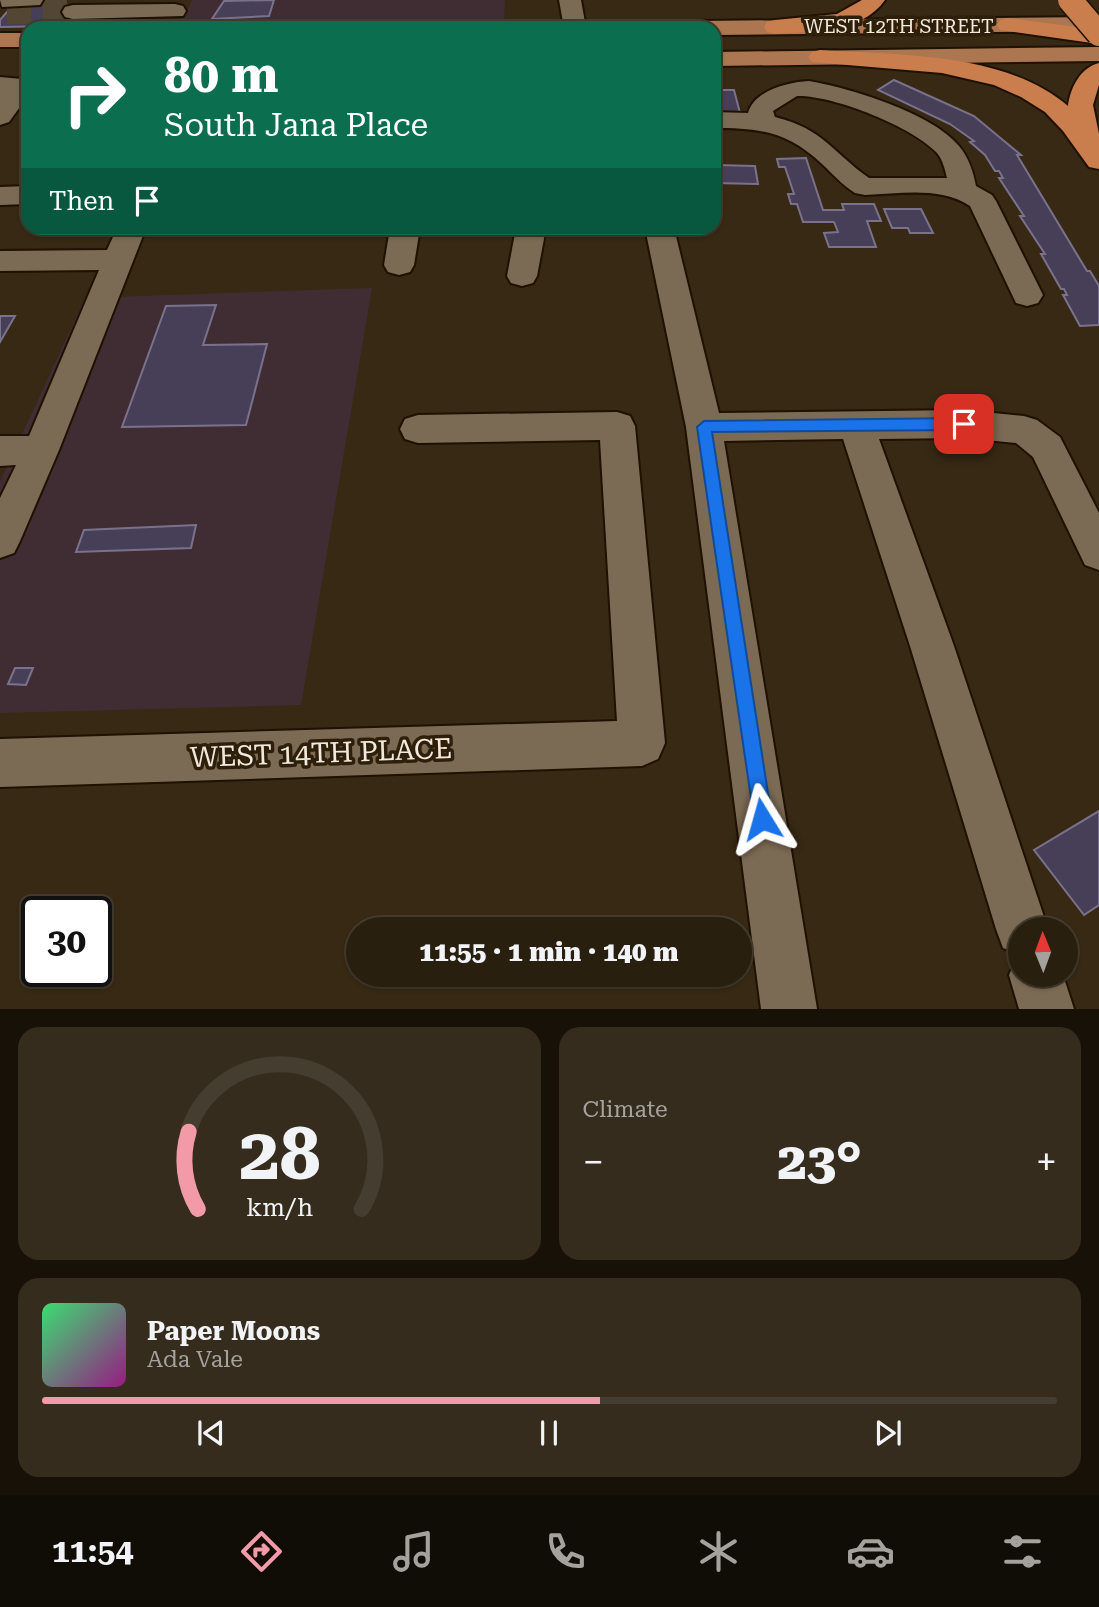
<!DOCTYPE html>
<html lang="en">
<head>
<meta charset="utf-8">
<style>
  body { margin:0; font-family:"Roboto Serif",serif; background:#352c1d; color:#f1f3f6; height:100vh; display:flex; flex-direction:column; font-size:26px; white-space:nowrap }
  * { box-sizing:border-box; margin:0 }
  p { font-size:23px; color:#a5a29e }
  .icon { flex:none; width:38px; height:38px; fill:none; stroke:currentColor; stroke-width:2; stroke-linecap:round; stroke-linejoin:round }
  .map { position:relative; height:1009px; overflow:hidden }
  .drawer { display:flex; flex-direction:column; gap:18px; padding:18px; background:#171108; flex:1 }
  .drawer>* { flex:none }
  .top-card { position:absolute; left:21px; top:21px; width:700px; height:214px; border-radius:21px; box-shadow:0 2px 5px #0004,0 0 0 2px #453d2f; background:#0b6e4f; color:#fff; overflow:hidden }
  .needle { width:46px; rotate:359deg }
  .buttons { position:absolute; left:1008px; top:917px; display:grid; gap:14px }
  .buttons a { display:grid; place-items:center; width:70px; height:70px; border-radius:50%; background:#291f0f; box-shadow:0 2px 5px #0004,0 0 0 2px #453d2f; font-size:35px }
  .speed { position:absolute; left:21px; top:896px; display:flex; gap:14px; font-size:35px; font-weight:700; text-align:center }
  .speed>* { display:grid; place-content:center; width:91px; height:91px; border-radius:50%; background:#291f0f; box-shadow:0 2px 5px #0004,0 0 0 2px #453d2f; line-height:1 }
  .speed .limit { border:4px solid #111; border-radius:10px; background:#fff; color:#111 }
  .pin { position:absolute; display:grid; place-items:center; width:60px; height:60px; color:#fff; margin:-30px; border-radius:14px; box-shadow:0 4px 10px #0006 }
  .me { position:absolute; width:77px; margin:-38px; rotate:352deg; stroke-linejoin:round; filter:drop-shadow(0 0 5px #0008) }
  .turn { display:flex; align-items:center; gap:24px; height:147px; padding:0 28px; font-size:32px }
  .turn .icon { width:91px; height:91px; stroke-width:2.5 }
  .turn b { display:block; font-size:49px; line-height:60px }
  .then { display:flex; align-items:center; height:66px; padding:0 28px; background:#0003; gap:14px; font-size:26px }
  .big { font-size:52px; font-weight:800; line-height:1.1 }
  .drawer .tile { flex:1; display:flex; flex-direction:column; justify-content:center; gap:10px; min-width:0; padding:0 24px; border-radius:21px; background:#352c1d }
  .drawer .dial { align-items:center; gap:0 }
  .dial svg { height:182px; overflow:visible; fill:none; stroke:#453d2f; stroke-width:7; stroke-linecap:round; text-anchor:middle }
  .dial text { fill:#f1f3f6; stroke:none }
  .song { display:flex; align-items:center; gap:21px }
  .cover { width:84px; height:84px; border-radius:10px; background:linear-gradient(135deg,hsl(140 70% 55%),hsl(310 70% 35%)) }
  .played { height:7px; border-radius:4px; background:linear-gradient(90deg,#f39aa9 55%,#453d2f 55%) }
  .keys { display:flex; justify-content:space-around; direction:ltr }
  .heat { display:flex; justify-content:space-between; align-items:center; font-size:38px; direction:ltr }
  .drawer .tiles { flex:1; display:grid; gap:18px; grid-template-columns:1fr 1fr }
  .tile:last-child { grid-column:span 2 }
  .trip { position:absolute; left:346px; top:917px; width:406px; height:70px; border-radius:35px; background:#291f0f; box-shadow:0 2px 5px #0004,0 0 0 2px #453d2f; font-weight:800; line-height:70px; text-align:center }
  .menu { display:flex; height:112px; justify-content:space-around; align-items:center; background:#100c06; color:#a5a29e }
  .menu .icon { width:49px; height:49px }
  .menu .current { color:#f39aa9 }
  .menu b { font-size:32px; color:#f1f3f6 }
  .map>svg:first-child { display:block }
  .industrial { fill:#402d34 }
  .building { fill:#473f57; stroke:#7a728c; stroke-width:2 }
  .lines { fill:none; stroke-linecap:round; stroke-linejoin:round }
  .minor-tunnel { stroke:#534632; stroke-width:24; stroke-dasharray:24 12; stroke-linecap:butt }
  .minor-casing { stroke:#1e1100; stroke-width:4 }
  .major-casing { stroke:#1e1100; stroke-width:4 }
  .highway-casing { stroke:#1e1100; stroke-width:4 }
  .minor { fill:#7c6b54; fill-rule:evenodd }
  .major { fill:#ab7650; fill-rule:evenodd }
  .highway { fill:#ca7d4d; fill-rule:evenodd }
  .highway-bridge-casing { stroke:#1e1100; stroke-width:27; stroke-linecap:butt }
  .highway-bridge { stroke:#ca7d4d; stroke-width:24 }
  .route { fill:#1a73e8; stroke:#114b97; stroke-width:2 }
  .labels { text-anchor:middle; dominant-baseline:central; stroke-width:7; stroke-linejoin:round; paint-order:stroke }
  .far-street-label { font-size:19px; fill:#f2e9dc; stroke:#2d1f0a }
  .near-street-label { font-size:28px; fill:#f2e9dc; stroke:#2d1f0a }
</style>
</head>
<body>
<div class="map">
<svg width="1099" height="1009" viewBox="0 0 1099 1009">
  <rect width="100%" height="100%" fill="#372914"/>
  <g class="industrial">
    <path d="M192,0H505L504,26L178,28Z"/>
    <path d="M372,288L301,705L0,713V482L85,298Z"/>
  </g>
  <g class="building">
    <path d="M32,0H64L61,5H77L62,26L0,27V20L12,6Z"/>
    <path d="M274,0L269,16L212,19L224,1Z"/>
    <path d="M894,80L974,116L1021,155H1017L1087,271H1090L1099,286V325L1080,326L1063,295H1067L1064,289H1061L1041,254H1045L1020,216H1024L999,178H1003L999,171H995L985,155L970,142L974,141L950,124L878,90Z"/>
    <path d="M714,90H734L740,113H714Z"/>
    <path d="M806,158L823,210H844L842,204H874L881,221H867L876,247H829L824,233L838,232L834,222H803L797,204H791L788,194H794L785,167H779L777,159Z"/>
    <path d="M714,165L755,166L758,184L714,183Z"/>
    <path d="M884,209H921L933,233H910L908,228H892Z"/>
    <path d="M216,305L203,345L267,344L246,425L122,427L166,306Z"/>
    <path d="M0,316H15L0,342Z"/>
    <path d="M196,525L191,548L76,552L84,530Z"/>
    <path d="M15,668H33L26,685L8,684Z"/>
    <path d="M1099,811V905L1084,915L1034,850Z"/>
  </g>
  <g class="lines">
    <path class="minor-tunnel" d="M7,12H73"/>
    <defs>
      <g id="minor">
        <path d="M0,0H43L40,5L2,7Z"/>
        <path d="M559,0H581L586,28H564Z"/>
        <path d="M175,4L183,6L186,11L183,16L73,19L65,17L62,12L65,7L73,5Z"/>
        <path d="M0,77L22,79L25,84L22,104L9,122L0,125Z"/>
        <path d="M809,81C850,88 932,113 959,146C969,158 973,171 976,186L992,195L996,201L1043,295L1038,303L1027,306L1016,303L970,206C940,186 900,194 865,195L855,193C842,185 833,174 822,164C787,131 759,128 714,128V112L748,113C754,90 789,82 809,81ZM797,96C833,95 913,127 937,153C943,160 945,170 947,178H869C833,153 824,129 775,117L773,111Z"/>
        <path d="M28,186V204L0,205V187Z"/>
        <path d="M117,228H146L59,450L20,541L14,553L0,558V498L16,465L0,466V436H29L99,270L0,271V251L107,250Z"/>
        <path d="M390,228H420L414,265L410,272L399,275L388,272L384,265Z"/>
        <path d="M516,228H546L537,276L533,283L522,286L511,283L507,276Z"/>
        <path d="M645,228H674L719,413L964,410L1024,416L1037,420L1060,437L1099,513V570L1085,565L1033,457L1016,443L964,438L879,439L954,646L1048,929H1020V975H1063L1074,1009H1019L1009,975L1017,956L1020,955L1003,948L996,929L910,646L843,439L724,441L817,1009H761L686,427Z"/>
        <path d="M617,412L630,416L635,426L665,743L658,759L642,766L0,787V739L617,721L600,440L418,443L405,439L400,429L405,419L418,415Z"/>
      </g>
      <g id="major">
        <path d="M1099,17V31L714,35V28H689L692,23L700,21Z"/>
        <rect x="0" y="33" width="28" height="14"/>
        <path d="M1099,47V61L714,66V52Z"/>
      </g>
      <g id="highway">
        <path d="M862,0H885C861,34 812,31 775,34L767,32L764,27L767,22L775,20L837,14Z"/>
        <path d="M1008,18L1099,30V44L1000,30L997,25L1000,20Z"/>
        <path d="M820,50C897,55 1006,52 1068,106C1070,88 1081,67 1099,63V85L1093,105L1099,134V169L1089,167L1063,131L1045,112L1021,97L994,85L942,73L812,62L808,57L812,52Z"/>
      </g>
    </defs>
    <use href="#minor" class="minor-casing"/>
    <use href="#major" class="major-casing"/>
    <use href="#highway" class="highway-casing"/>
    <use href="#minor" class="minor"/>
    <use href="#major" class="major"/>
    <use href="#highway" class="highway"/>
    <defs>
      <path id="highway-bridge" d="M1070,0L1099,34"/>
    </defs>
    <use href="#highway-bridge" class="highway-bridge-casing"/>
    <use href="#highway-bridge" class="highway-bridge"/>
  </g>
  <path class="route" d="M964,418L972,424L964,430L712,432L772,819L769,826L762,829L755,826L697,427L704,421Z"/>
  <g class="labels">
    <g class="far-street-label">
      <text x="899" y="26">WEST 12TH STREET</text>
    </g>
    <g class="near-street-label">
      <text transform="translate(321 753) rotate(-2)">WEST 14TH PLACE</text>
    </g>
  </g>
</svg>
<div class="buttons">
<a><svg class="needle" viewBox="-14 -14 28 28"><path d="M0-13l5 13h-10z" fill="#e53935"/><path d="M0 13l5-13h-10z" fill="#a5a29e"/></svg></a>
</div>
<div class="speed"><div class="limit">30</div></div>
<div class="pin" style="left:964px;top:424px;background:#d93025"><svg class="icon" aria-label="arrive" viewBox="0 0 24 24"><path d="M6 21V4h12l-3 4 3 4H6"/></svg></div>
<svg class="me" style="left:762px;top:819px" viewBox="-20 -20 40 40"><path d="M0-17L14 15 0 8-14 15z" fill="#1a73e8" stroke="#fff" stroke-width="4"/></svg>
<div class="trip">11:55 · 1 min · 140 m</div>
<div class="top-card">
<div class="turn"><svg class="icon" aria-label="right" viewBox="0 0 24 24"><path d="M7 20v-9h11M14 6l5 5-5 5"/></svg><div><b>80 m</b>South Jana Place</div></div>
<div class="then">Then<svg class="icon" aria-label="arrive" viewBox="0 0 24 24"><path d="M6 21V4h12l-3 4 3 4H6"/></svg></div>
</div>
</div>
<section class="drawer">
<div class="tiles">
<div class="tile dial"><svg viewBox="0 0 100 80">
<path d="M14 69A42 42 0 1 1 86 69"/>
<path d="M14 69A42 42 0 0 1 10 35" stroke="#f39aa9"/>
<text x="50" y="56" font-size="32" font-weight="700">28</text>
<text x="50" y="72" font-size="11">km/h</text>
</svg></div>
<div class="tile"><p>Climate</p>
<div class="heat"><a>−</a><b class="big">23°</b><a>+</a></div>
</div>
<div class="tile">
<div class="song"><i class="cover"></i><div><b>Paper Moons</b><p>Ada Vale</p></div></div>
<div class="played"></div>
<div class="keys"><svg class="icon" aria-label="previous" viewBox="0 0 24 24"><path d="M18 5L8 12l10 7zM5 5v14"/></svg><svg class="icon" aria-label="pause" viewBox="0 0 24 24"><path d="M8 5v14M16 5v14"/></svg><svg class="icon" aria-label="next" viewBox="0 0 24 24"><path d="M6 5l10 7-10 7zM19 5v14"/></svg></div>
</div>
</div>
</section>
<nav class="menu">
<b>11:54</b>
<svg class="icon current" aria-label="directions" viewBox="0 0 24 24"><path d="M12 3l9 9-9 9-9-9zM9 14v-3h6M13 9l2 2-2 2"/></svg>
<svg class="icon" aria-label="music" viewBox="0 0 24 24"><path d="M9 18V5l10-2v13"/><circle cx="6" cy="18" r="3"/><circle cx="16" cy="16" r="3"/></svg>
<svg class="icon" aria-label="phone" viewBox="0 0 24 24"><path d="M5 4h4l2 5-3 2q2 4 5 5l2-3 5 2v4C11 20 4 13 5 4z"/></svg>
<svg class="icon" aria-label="climate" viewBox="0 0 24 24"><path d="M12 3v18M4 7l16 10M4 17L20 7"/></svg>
<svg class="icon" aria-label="car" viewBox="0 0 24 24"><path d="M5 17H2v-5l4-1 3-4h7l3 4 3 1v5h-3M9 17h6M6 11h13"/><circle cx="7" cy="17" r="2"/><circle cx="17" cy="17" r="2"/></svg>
<svg class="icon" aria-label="filters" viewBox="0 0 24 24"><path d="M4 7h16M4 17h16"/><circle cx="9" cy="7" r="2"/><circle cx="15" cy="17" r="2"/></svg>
</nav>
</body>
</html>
